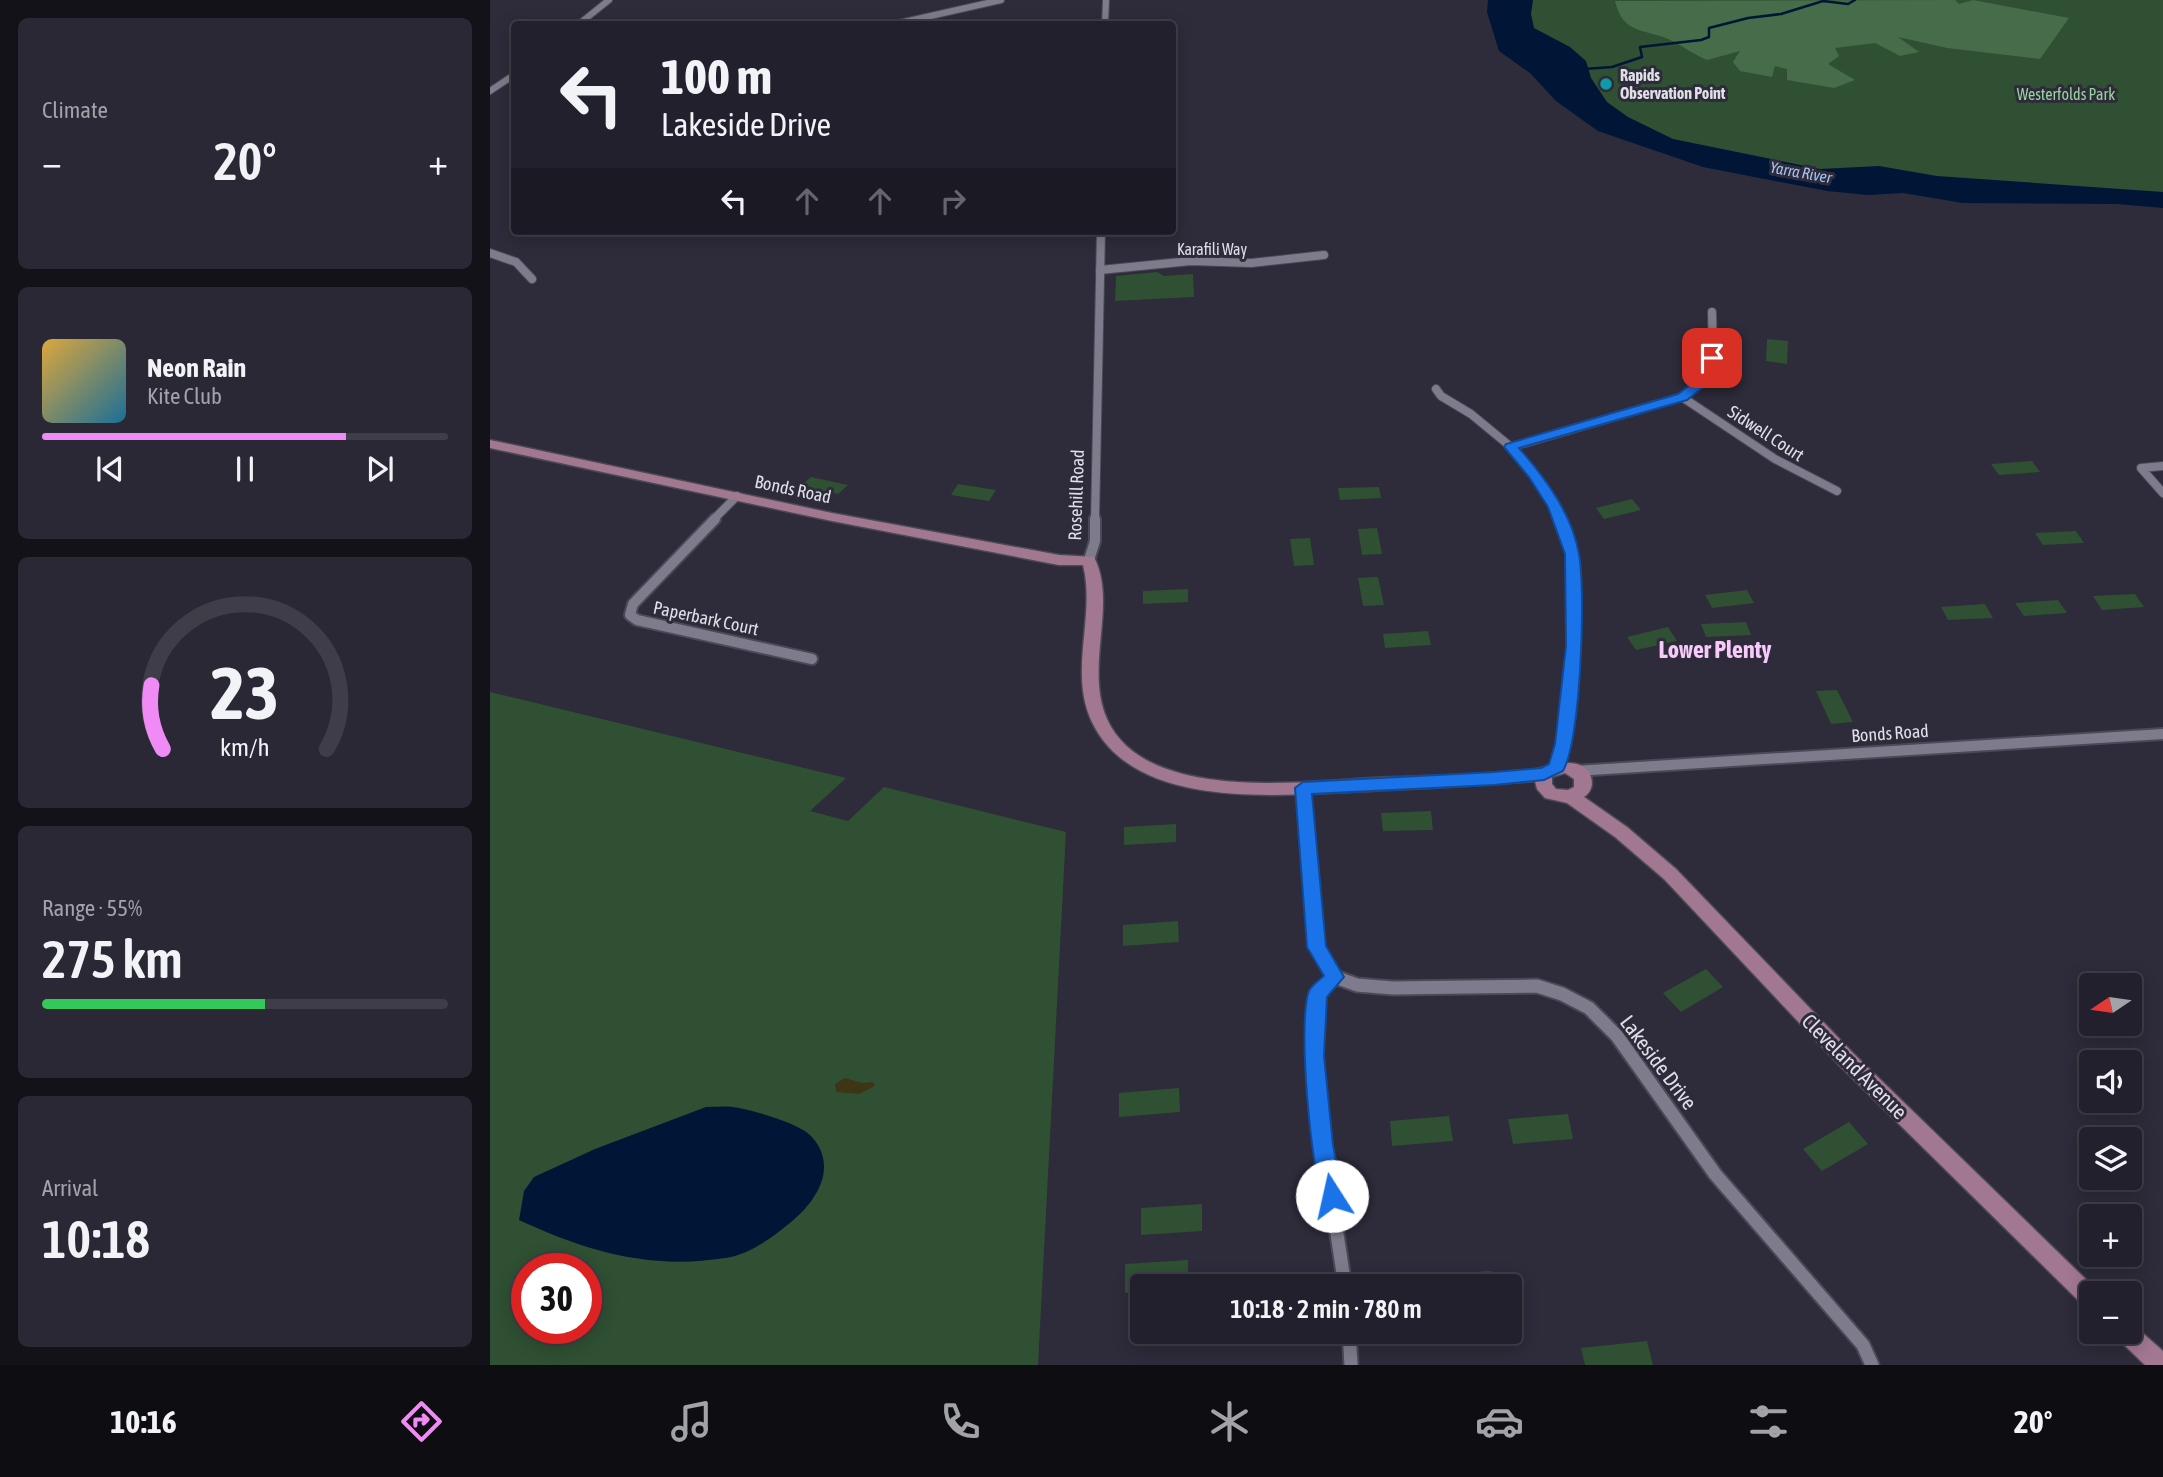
<!DOCTYPE html>
<html lang="en">
<head>
<meta charset="utf-8">
<style>
  body { margin:0; font-family:"Asap Condensed",sans-serif; background:#2a2834; color:#f1f3f6; height:100vh; display:flex; flex-direction:column; font-size:26px; white-space:nowrap }
  * { box-sizing:border-box; margin:0 }
  p { font-size:23px; color:#a2a3a9 }
  .icon { flex:none; width:38px; height:38px; fill:none; stroke:currentColor; stroke-width:2; stroke-linecap:round; stroke-linejoin:round }
  .map { position:relative; flex:1; overflow:hidden }
  .panel { display:flex; flex-direction:column; gap:18px; padding:18px; background:#131218; width:490px }
  .panel>* { flex:none }
  .hud { position:absolute; left:21px; top:21px; width:665px; height:214px; border-radius:7px; box-shadow:0 4px 18px #0003,0 0 0 2px #3f3e48; background:#22202c; color:#f1f3f6; overflow:hidden }
  .needle { width:46px; rotate:257deg }
  .controls { position:absolute; left:1589px; top:973px; display:grid; gap:14px }
  .controls a { display:grid; place-items:center; width:63px; height:63px; border-radius:7px; background:#22202c; box-shadow:0 4px 18px #0003,0 0 0 2px #3f3e48; font-size:35px }
  .speed { position:absolute; left:21px; top:1253px; display:flex; gap:14px; font-size:35px; font-weight:700; text-align:center }
  .speed>* { display:grid; place-content:center; width:91px; height:91px; border-radius:50%; background:#22202c; box-shadow:0 4px 18px #0003,0 0 0 2px #3f3e48; line-height:1 }
  .speed .limit { border:10px solid #d22; background:#fff; color:#111 }
  .pin { position:absolute; display:grid; place-items:center; width:60px; height:60px; color:#fff; margin:-30px; border-radius:14px; box-shadow:0 4px 10px #0006 }
  .me { position:absolute; width:77px; margin:-38px; rotate:350deg; stroke-linejoin:round; filter:drop-shadow(0 0 5px #0008) }
  .turn { display:flex; align-items:center; gap:24px; height:147px; padding:0 35px; font-size:32px }
  .turn .icon { width:91px; height:91px; stroke-width:2.5 }
  .turn b { display:block; font-size:49px; line-height:60px }
  .lanes { display:flex; align-items:center; height:66px; padding:0 35px; background:#0003; justify-content:center; gap:35px; direction:ltr }
  .lanes .off { opacity:.35 }
  .big { font-size:52px; font-weight:600; line-height:1.1 }
  .panel .card { flex:1; display:flex; flex-direction:column; justify-content:center; gap:10px; min-width:0; padding:0 24px; border-radius:10px; background:#2a2834 }
  .panel .dial { align-items:center; gap:0 }
  .dial svg { height:182px; overflow:visible; fill:none; stroke:#3f3e48; stroke-width:7; stroke-linecap:round; text-anchor:middle }
  .dial text { fill:#f1f3f6; stroke:none }
  .song { display:flex; align-items:center; gap:21px }
  .cover { width:84px; height:84px; border-radius:10px; background:linear-gradient(135deg,hsl(40 70% 55%),hsl(200 70% 35%)) }
  .played { height:7px; border-radius:4px; background:linear-gradient(90deg,#f08bf5 75%,#3f3e48 75%) }
  .keys { display:flex; justify-content:space-around; direction:ltr }
  .heat { display:flex; justify-content:space-between; align-items:center; font-size:38px; direction:ltr }
  .charge { height:10px; border-radius:5px; background:linear-gradient(90deg,#34c759 55%,#3f3e48 0) }
  .trip { position:absolute; left:640px; top:1274px; width:392px; height:70px; border-radius:7px; background:#22202c; box-shadow:0 4px 18px #0003,0 0 0 2px #3f3e48; font-weight:600; line-height:70px; text-align:center }
  .menu { display:flex; height:112px; justify-content:space-around; align-items:center; background:#0e0d12; color:#a2a3a9 }
  .menu .icon { width:49px; height:49px }
  .menu .on { color:#f08bf5 }
  .menu b { font-size:32px; color:#f1f3f6 }
  main { display:flex; flex:1; min-height:0 }
  .map>svg:first-child { display:block }
  .green { fill:#2f5033; fill-rule:evenodd }
  .forest { fill:#466c4a }
  .sand { fill:#3d3515 }
  .water { fill:#011636 }
  .lines { fill:none; stroke-linecap:round; stroke-linejoin:round }
  .stream { stroke:#011636; stroke-width:2.5 }
  .street-far3-casing { stroke:#4b4955; stroke-width:8 }
  .street-far2-casing { stroke:#4b4955; stroke-width:10 }
  .street-far1-casing { stroke:#4b4955; stroke-width:14 }
  .street-casing { stroke:#4b4955; stroke-width:17 }
  .secondary-casing { stroke:#4b4955; stroke-width:3 }
  .street-far3 { stroke:#7e7b8c; stroke-width:6 }
  .street-far2 { stroke:#7e7b8c; stroke-width:8 }
  .street-far1 { stroke:#7e7b8c; stroke-width:10 }
  .street { stroke:#7e7b8c; stroke-width:13 }
  .secondary { fill:#a17890; fill-rule:evenodd }
  .route { fill:#1a73e8; stroke:#114b97; stroke-width:2 }
  .culture-dot { fill:#0f9aa8; stroke:#2e2b3a; stroke-width:2.5 }
  .labels { text-anchor:middle; dominant-baseline:central; stroke-width:6; stroke-linejoin:round; paint-order:stroke }
  .far-poi-label { font-size:16px; font-weight:bold; fill:#e0dfe8; stroke:#2e2b3a; text-anchor:start }
  .far-park-label { font-size:16px; fill:#97d49d; stroke:#2e2b3a }
  .far-water-label { font-size:16px; font-style:italic; fill:#a1c3f4; stroke:#2e2b3a }
  .far-street-label { font-size:16px; fill:#e0dfe8; stroke:#2e2b3a }
  .street-label { font-size:18px; fill:#e0dfe8; stroke:#2e2b3a }
  .near-street-label { font-size:21px; fill:#e0dfe8; stroke:#2e2b3a }
  .district-label { font-size:24px; font-weight:bold; fill:#f7caf9; stroke:#2e2b3a }
</style>
</head>
<body>
<main>
<section class="panel">
<div class="card"><p>Climate</p>
<div class="heat"><a>−</a><b class="big">20°</b><a>+</a></div>
</div>
<div class="card">
<div class="song"><i class="cover"></i><div><b>Neon Rain</b><p>Kite Club</p></div></div>
<div class="played"></div>
<div class="keys"><svg class="icon" aria-label="previous" viewBox="0 0 24 24"><path d="M18 5L8 12l10 7zM5 5v14"/></svg><svg class="icon" aria-label="pause" viewBox="0 0 24 24"><path d="M8 5v14M16 5v14"/></svg><svg class="icon" aria-label="next" viewBox="0 0 24 24"><path d="M6 5l10 7-10 7zM19 5v14"/></svg></div>
</div>
<div class="card dial"><svg viewBox="0 0 100 80">
<path d="M14 69A42 42 0 1 1 86 69"/>
<path d="M14 69A42 42 0 0 1 9 41" stroke="#f08bf5"/>
<text x="50" y="56" font-size="32" font-weight="700">23</text>
<text x="50" y="72" font-size="11">km/h</text>
</svg></div>
<div class="card"><p>Range · 55%</p><b class="big">275 km</b><div class="charge"></div></div>
<div class="card"><p>Arrival</p><b class="big">10:18</b></div>
</section>
<div class="map">
<svg width="1673" height="1365" viewBox="0 0 1673 1365">
  <rect width="100%" height="100%" fill="#2e2b3a"/>
  <g class="green">
    <path d="M1031,0H1673V197L1342,175L1231,158L1138,125L1036,31Z"/>
    <path d="M667,272L674,276L703,274L704,297L625,301L626,276Z"/>
    <path d="M1277,339L1298,341L1297,364L1276,361Z"/>
    <path d="M1542,461L1550,472L1509,475L1501,464Z"/>
    <path d="M321,477L358,485L348,494L311,486Z"/>
    <path d="M468,484L506,490L499,501L461,495Z"/>
    <path d="M889,487L891,498L850,500L848,488Z"/>
    <path d="M1142,499L1151,510L1114,519L1106,508Z"/>
    <path d="M887,528L892,554L872,555L868,529Z"/>
    <path d="M1586,531L1594,543L1553,545L1545,533Z"/>
    <path d="M820,538L824,565L804,566L800,539Z"/>
    <path d="M888,577L894,605L873,606L868,578Z"/>
    <path d="M698,589V602L653,604V591Z"/>
    <path d="M1257,590L1264,603L1222,608L1215,595Z"/>
    <path d="M1645,594L1654,607L1612,610L1603,596Z"/>
    <path d="M1568,600L1577,613L1534,616L1525,603Z"/>
    <path d="M1495,604L1503,618L1458,620L1451,607Z"/>
    <path d="M1256,622L1261,635L1216,637L1211,624Z"/>
    <path d="M1178,627L1187,641L1146,650L1137,637Z"/>
    <path d="M938,631L941,645L895,648L893,634Z"/>
    <path d="M1347,690L1363,722L1341,724L1326,691Z"/>
    <path d="M0,692L356,778L320,811L358,821L394,787L576,832L548,1365H0ZM37,1269H96V1328H37Z"/>
    <path d="M941,811L943,830L893,831L891,813Z"/>
    <path d="M686,824V842L634,845V827Z"/>
    <path d="M688,921L689,942L633,946V925Z"/>
    <path d="M1216,969L1233,987L1191,1012L1173,993Z"/>
    <path d="M689,1088L690,1112L629,1117V1093Z"/>
    <path d="M1078,1114L1083,1139L1023,1144L1018,1119Z"/>
    <path d="M959,1116L963,1141L902,1146L900,1121Z"/>
    <path d="M1359,1122L1378,1144L1332,1171L1313,1149Z"/>
    <path d="M712,1204V1231L651,1235V1208Z"/>
    <path d="M698,1260V1286H653V1292L635,1293V1264Z"/>
    <path d="M1001,1271L1003,1286H937L936,1275Z"/>
    <path d="M1157,1341L1163,1365H1095L1091,1348Z"/>
  </g>
  <path class="forest" d="M1465,0L1469,4L1483,0L1579,18L1550,59L1457,48L1408,37L1429,52L1410,56L1385,43L1345,48L1349,56L1338,64L1365,80L1344,88L1297,80V69L1285,66L1282,77L1250,71L1243,62L1250,51L1217,60C1202,54 1188,42 1173,37C1149,29 1132,31 1125,1Z"/>
  <path class="sand" d="M355,1078L372,1083L383,1082L385,1086L369,1094L346,1092L345,1084Z"/>
  <g class="water">
    <path d="M998,0H1043L1041,14L1044,28L1080,47L1096,61L1101,78L1117,102L1138,117L1183,139L1330,169L1389,166L1447,176L1673,192V208L1627,204L1473,203L1413,193L1378,195L1337,191L1213,167L1108,131L1066,101L1040,73L1009,51L997,12Z"/>
    <path d="M216,1107C225,1107 234,1106 243,1107C260,1109 312,1124 322,1137C350,1169 324,1205 296,1226C279,1240 257,1255 235,1258C159,1270 96,1251 29,1220L34,1191L44,1177L105,1149Z"/>
  </g>
  <g class="lines">
    <path class="stream" d="M1094,69L1122,67L1152,57L1150,47L1211,40L1219,37V28L1258,18L1291,14L1333,1L1358,4L1365,0"/>
    <defs>
      <g id="street-far3">
        <path d="M89,24L119,0"/>
        <path d="M405,24L511,0"/>
        <path d="M615,24L616,0"/>
        <path d="M0,91L24,75"/>
      </g>
      <g id="street-far2">
        <path d="M0,253L26,262L42,279"/>
        <path d="M610,270L701,261L761,263L834,255"/>
        <path d="M946,389L951,396L981,414L1021,447"/>
        <path d="M1192,397L1285,459L1347,491"/>
        <path d="M1673,466L1651,468L1673,493"/>
        <path d="M223,520L247,496"/>
        <path d="M605,520L611,231"/>
        <path d="M1070,520C1060,492 1040,470 1021,447L1192,397C1225,370 1223,352 1222,312"/>
      </g>
      <g id="street-far1">
        <path d="M225,519L143,604L140,615L147,620L322,659"/>
        <path d="M599,560L605,541V519"/>
        <path d="M1067,767L1074,744L1084,646L1082,554L1069,519"/>
        <path d="M1085,771L1673,734"/>
        <path d="M813,788L822,892"/>
      </g>
      <g id="street">
        <path d="M822,890L827,947L845,977L867,985L903,988L1047,986L1072,994L1099,1008L1127,1036L1225,1174L1373,1345L1382,1365"/>
        <path d="M845,977L828,994L826,1050L830,1124L855,1286"/>
        <path d="M859,1332L861,1365"/>
      </g>
      <g id="secondary">
        <path d="M0,440L342,513L569,555L604,557C628,604 594,667 617,719C654,802 810,782 882,778C929,776 977,776 1025,771C1033,770 1044,771 1051,768C1067,762 1102,756 1102,784C1101,791 1098,794 1094,797L1137,827L1186,869L1363,1053L1610,1293H1601V1308L1593,1305L1349,1065L1174,879L1125,837L1077,803L1055,798L1047,789L1045,781C990,786 935,788 880,791C798,794 646,814 602,722C578,672 606,616 593,565H569L342,521L0,448ZM1075,773L1084,779V787L1078,790L1066,789L1062,784V777Z"/>
        <path d="M1640,1322L1673,1351V1365H1655L1629,1340L1626,1332H1640Z"/>
      </g>
    </defs>
    <use href="#street-far3" class="street-far3-casing"/>
    <use href="#street-far2" class="street-far2-casing"/>
    <use href="#street-far1" class="street-far1-casing"/>
    <use href="#street" class="street-casing"/>
    <use href="#secondary" class="secondary-casing"/>
    <use href="#street-far3" class="street-far3"/>
    <use href="#street-far2" class="street-far2"/>
    <use href="#street-far1" class="street-far1"/>
    <use href="#street" class="street"/>
    <use href="#secondary" class="secondary"/>
  </g>
  <path class="route" d="M1222,354L1228,358L1216,385L1197,400L1029,448C1056,479 1082,514 1089,554C1096,594 1091,738 1073,771L1054,780L1004,785L822,794L836,946L854,977L837,997L834,1056L843,1145L853,1196L849,1203L842,1206L834,1203C821,1173 807,1021 819,991C822,985 829,980 834,976L817,947L805,788L813,782L1004,772L1051,768L1059,764L1065,744L1076,646L1075,554L1058,507L1039,477L1014,447L1016,444L1188,394L1206,380L1216,358Z"/>
  <circle class="culture-dot" cx="1116" cy="84" r="7"/>
  <g class="labels">
    <g class="far-poi-label">
      <text x="1130" y="75">Rapids<tspan x="1130" dy="18">Observation Point</tspan></text>
    </g>
    <g class="far-park-label">
      <text x="1576" y="94">Westerfolds Park</text>
    </g>
    <g class="far-water-label">
      <text transform="translate(1311 172) rotate(10)">Yarra River</text>
    </g>
    <g class="far-street-label">
      <text x="722" y="249">Karafili Way</text>
    </g>
    <g class="street-label">
      <text transform="translate(1276 433) rotate(33)">Sidwell Court</text>
      <text transform="translate(303 489) rotate(12)">Bonds Road</text>
      <text transform="translate(586 495) rotate(-88)">Rosehill Road</text>
      <text transform="translate(216 618) rotate(12)">Paperbark Court</text>
      <text transform="translate(1400 733) rotate(-4)">Bonds Road</text>
    </g>
    <g class="near-street-label">
      <text transform="translate(1169 1062) rotate(53)">Lakeside Drive</text>
      <text transform="translate(1365 1066) rotate(45)">Cleveland Avenue</text>
    </g>
    <g class="district-label">
      <text x="1225" y="649">Lower Plenty</text>
    </g>
  </g>
</svg>
<div class="controls">
<a><svg class="needle" viewBox="-14 -14 28 28"><path d="M0-13l5 13h-10z" fill="#e53935"/><path d="M0 13l5-13h-10z" fill="#a2a3a9"/></svg></a>
<a><svg class="icon" aria-label="sound" viewBox="0 0 24 24"><path d="M4 9h4l5-4v14l-5-4H4zM17 9q2 3 0 6"/></svg></a>
<a><svg class="icon" aria-label="layers" viewBox="0 0 24 24"><path d="M12 4l9 5-9 5-9-5zM3 14l9 5 9-5"/></svg></a>
<a>+</a>
<a>−</a>
</div>
<div class="speed"><div class="limit">30</div></div>
<div class="pin" style="left:1222px;top:358px;background:#d93025"><svg class="icon" aria-label="arrive" viewBox="0 0 24 24"><path d="M6 21V4h12l-3 4 3 4H6"/></svg></div>
<svg class="me" style="left:842px;top:1196px" viewBox="-20 -20 40 40"><circle r="19" fill="#fff"/><path d="M0-13L10 11 0 6-10 11z" fill="#1a73e8"/></svg>
<div class="trip">10:18 · 2 min · 780 m</div>
<div class="hud">
<div class="turn"><svg class="icon" aria-label="left" viewBox="0 0 24 24"><path d="M17 20v-9H6M10 6l-5 5 5 5"/></svg><div><b>100 m</b>Lakeside Drive</div></div>
<div class="lanes"><svg class="icon" aria-label="left" viewBox="0 0 24 24"><path d="M17 20v-9H6M10 6l-5 5 5 5"/></svg><svg class="icon off" aria-label="ahead" viewBox="0 0 24 24"><path d="M12 20V5M6 11l6-6 6 6"/></svg><svg class="icon off" aria-label="ahead" viewBox="0 0 24 24"><path d="M12 20V5M6 11l6-6 6 6"/></svg><svg class="icon off" aria-label="right" viewBox="0 0 24 24"><path d="M7 20v-9h11M14 6l5 5-5 5"/></svg></div>
</div>
</div>
</main>
<nav class="menu">
<b>10:16</b>
<svg class="icon on" aria-label="directions" viewBox="0 0 24 24"><path d="M12 3l9 9-9 9-9-9zM9 14v-3h6M13 9l2 2-2 2"/></svg>
<svg class="icon" aria-label="music" viewBox="0 0 24 24"><path d="M9 18V5l10-2v13"/><circle cx="6" cy="18" r="3"/><circle cx="16" cy="16" r="3"/></svg>
<svg class="icon" aria-label="phone" viewBox="0 0 24 24"><path d="M5 4h4l2 5-3 2q2 4 5 5l2-3 5 2v4C11 20 4 13 5 4z"/></svg>
<svg class="icon" aria-label="climate" viewBox="0 0 24 24"><path d="M12 3v18M4 7l16 10M4 17L20 7"/></svg>
<svg class="icon" aria-label="car" viewBox="0 0 24 24"><path d="M5 17H2v-5l4-1 3-4h7l3 4 3 1v5h-3M9 17h6M6 11h13"/><circle cx="7" cy="17" r="2"/><circle cx="17" cy="17" r="2"/></svg>
<svg class="icon" aria-label="filters" viewBox="0 0 24 24"><path d="M4 7h16M4 17h16"/><circle cx="9" cy="7" r="2"/><circle cx="15" cy="17" r="2"/></svg>
<b>20°</b>
</nav>
</body>
</html>
